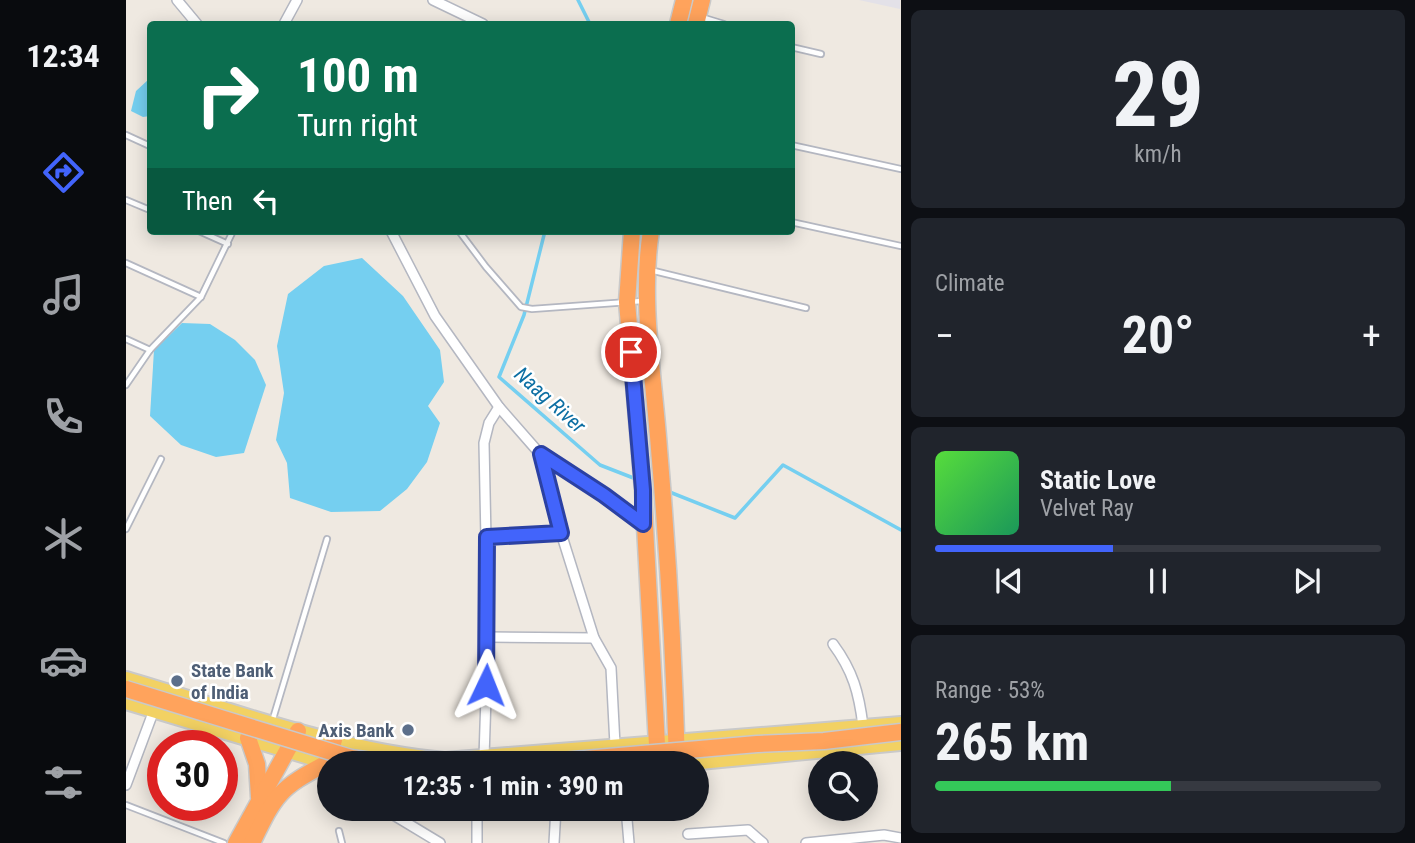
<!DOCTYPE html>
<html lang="en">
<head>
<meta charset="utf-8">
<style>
  body { margin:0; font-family:"Roboto Condensed",sans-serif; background:#20242c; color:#f1f3f6; height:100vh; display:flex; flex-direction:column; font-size:26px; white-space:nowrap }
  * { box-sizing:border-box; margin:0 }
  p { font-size:23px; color:#9ea1a6 }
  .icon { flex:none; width:38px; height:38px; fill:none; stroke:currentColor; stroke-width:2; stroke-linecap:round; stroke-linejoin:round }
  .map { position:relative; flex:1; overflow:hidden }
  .panel { display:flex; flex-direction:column; gap:10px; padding:10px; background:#0d0f14; width:514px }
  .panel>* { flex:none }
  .hud { position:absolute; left:21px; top:21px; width:648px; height:214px; border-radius:7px; box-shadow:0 4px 18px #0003; background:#0b6e4f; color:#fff; overflow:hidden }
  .tools { position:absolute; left:682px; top:751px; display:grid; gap:14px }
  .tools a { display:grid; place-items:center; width:70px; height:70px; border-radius:50%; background:#171b24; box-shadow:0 4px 18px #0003; font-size:35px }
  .speed { position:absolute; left:21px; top:730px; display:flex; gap:14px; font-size:35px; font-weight:700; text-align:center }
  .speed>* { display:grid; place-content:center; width:91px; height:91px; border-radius:50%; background:#171b24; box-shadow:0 4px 18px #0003; line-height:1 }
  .speed .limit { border:10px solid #d22; background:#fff; color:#111 }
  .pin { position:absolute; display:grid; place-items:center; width:60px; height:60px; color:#fff; margin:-30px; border:4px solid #fff; border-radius:50%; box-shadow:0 2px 7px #0007 }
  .me { position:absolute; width:77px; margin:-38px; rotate:2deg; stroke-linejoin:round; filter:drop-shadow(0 0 5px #0008) }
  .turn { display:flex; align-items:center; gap:24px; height:147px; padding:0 35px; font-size:32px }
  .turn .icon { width:91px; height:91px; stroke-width:2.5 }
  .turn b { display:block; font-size:49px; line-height:60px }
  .then { display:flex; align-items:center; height:66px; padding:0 35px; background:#0003; gap:14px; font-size:26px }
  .big { font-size:52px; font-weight:700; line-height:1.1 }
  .panel .tile { flex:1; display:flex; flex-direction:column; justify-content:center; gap:10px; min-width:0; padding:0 24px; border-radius:10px; background:#20242c }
  .panel .dial { align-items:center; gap:0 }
  .dial b { font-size:91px; line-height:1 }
  .song { display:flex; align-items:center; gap:21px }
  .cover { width:84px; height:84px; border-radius:10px; background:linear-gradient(135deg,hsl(110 70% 55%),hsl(150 70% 35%)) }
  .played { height:7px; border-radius:4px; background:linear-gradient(90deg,#4264fb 40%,#363941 40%) }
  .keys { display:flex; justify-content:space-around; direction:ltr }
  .heat { display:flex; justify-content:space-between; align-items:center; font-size:38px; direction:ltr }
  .charge { height:10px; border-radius:5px; background:linear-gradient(90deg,#34c759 53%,#363941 0) }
  .trip { position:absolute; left:191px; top:751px; width:392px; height:70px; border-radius:35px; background:#171b24; box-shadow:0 4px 18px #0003; font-weight:700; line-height:70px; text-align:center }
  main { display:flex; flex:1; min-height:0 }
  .menu { display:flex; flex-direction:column; width:126px; justify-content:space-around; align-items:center; background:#090b0e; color:#9ea1a6 }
  .menu .icon { width:49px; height:49px }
  .menu .active { color:#4264fb }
  .menu b { font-size:32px; color:#f1f3f6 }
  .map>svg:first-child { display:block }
  .industrial { fill:#e3e1e8 }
  .water { fill:#75cff0 }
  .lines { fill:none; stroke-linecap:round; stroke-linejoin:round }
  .stream { stroke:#75cff0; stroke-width:3.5 }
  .lane-casing { stroke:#b4b7c1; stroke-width:8 }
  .street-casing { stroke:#b4b7c1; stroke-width:12 }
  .primary-casing { stroke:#c9c9c9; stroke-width:18 }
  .highway-casing { stroke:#c9c9c9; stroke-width:19 }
  .lane { stroke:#fff; stroke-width:4.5 }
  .street { stroke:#fff; stroke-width:9 }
  .primary { stroke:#f2d163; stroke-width:14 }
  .highway { stroke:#ffa35c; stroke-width:16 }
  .highway-bridge-casing { stroke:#c9c9c9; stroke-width:19; stroke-linecap:butt }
  .highway-bridge { stroke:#ffa35c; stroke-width:16 }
  .route-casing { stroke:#2b41a3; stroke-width:18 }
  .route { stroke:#4264fb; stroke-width:12 }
  .service-dot { fill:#5c6f8a; stroke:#fff; stroke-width:2.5 }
  .labels { text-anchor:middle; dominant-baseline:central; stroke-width:5; stroke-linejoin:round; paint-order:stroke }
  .service-label { font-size:19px; font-weight:bold; fill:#4e5e75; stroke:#fff; text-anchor:start }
  .water-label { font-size:21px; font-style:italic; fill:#0d6fa3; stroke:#fff }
</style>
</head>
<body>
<main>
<nav class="menu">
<b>12:34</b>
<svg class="icon active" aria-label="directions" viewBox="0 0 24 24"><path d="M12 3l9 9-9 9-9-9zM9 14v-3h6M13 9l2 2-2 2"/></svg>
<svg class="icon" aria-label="music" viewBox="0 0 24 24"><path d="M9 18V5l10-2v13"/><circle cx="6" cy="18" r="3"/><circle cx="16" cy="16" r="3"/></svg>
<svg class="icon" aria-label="phone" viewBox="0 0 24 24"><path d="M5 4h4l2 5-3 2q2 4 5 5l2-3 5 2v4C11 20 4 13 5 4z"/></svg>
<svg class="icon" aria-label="climate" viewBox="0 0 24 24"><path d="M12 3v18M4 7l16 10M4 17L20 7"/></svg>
<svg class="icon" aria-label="car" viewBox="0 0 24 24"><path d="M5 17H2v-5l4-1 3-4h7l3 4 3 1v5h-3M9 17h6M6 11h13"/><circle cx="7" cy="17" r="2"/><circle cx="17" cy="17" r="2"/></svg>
<svg class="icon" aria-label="filters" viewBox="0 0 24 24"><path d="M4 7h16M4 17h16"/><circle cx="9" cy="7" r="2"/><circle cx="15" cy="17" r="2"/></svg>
</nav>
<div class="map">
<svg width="775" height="843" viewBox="0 0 775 843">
  <rect width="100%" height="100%" fill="#efe9e1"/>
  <path class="industrial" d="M733,0H774V9Z"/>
  <g class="water">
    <path d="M24,73V116L17,117L5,111L10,91L23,79Z"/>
    <path d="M236,258L277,296L314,350L318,382L302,406L314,423L301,462L281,489L254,511L205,512L164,498L161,463L150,440L158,393L151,346L162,294L198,266Z"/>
    <path d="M56,323L84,324L109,340L129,360L140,385L118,453L90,457L55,445L24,416L28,350Z"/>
  </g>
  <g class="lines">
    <g class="stream">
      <path d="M452,0L464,24"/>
      <path d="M419,231L398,315L373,377L474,465L510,479"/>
      <path d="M541,491L609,518L657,465L775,530"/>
    </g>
    <defs>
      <g id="lane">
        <path d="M575,17L598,24"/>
        <path d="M665,47L695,54"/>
        <path d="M0,135L24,146"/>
        <path d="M665,145L775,169"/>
        <path d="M0,200L24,210"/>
        <path d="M665,222L775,246"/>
        <path d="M73,231L102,244"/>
        <path d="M333,231L360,267L395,307L406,309L516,301"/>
        <path d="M0,263L75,297"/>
        <path d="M524,270L680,308"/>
        <path d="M0,339L24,350"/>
        <path d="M0,385L24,350L75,297L107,231"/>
        <path d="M0,529L35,459"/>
        <path d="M146,722L201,539"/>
        <path d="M0,805L98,843"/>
        <path d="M213,831L216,843"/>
      </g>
      <g id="street">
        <path d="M51,0L71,24"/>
        <path d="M307,0L357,24"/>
        <path d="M158,24L171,0"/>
        <path d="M265,231L309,316L373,407L415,455L478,495L517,524"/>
        <path d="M415,455L435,533L468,638L485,668L489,745"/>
        <path d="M361,537L435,533"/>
        <path d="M362,637L468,638"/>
        <path d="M707,644C727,671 733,693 737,726"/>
        <path d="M358,757L362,637L358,443L363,423L373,407"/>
        <path d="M0,785L28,710"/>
        <path d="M256,808L314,843"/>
        <path d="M500,808L503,843"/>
        <path d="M562,834L622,830L637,843"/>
        <path d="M351,843V808"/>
        <path d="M428,843L430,808"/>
        <path d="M680,843L758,835L775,838"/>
      </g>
      <g id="primary">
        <path d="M0,679C105,710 209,750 319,760L775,724"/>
        <path d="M0,702L203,763"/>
        <path d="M563,763L775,743"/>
      </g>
      <g id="highway">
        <path d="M552,24L558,0"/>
        <path d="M570,24L576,0"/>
        <path d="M506,231L501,302L517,490L532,763"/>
        <path d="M525,231C514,299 528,379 533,449C542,553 548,658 551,763"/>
        <path d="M122,738L131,764L133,797"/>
        <path d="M110,843L172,731"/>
        <path d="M126,843C150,794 152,789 201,763L208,740"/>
      </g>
    </defs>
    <use href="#lane" class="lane-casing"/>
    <use href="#street" class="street-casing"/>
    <use href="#primary" class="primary-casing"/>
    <use href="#highway" class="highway-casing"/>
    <use href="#lane" class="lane"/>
    <use href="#street" class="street"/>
    <use href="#primary" class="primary"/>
    <use href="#highway" class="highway"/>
    <defs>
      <g id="highway-bridge">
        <path d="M0,689L225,758L259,763"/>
        <path d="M413,763L631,744L698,741L775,732"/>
      </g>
    </defs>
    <use href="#highway-bridge" class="highway-bridge-casing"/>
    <use href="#highway-bridge" class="highway-bridge"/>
  </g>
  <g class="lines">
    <defs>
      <path id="route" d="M360,685L361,537L435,533L415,454L478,495L517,524V490L505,352"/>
    </defs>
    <use href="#route" class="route-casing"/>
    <use href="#route" class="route"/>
  </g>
  <g class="service-dot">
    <circle cx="51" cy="681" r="7"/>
    <circle cx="282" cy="730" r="7"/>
  </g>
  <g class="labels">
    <g class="service-label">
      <text x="65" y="670">State Bank<tspan x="65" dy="22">of India</tspan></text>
      <text x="268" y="730" text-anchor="end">Axis Bank</text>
    </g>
    <g class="water-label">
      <text transform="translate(424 400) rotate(42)">Naag River</text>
    </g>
  </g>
</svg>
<div class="tools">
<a><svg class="icon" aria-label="search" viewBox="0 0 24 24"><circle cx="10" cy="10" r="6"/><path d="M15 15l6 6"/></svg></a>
</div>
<div class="speed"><div class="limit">30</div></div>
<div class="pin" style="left:505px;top:352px;background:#d93025"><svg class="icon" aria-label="arrive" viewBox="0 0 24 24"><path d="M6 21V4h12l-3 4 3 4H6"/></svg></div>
<svg class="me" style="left:360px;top:685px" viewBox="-20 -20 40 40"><path d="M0-17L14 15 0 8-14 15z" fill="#4264fb" stroke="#fff" stroke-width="4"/></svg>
<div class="trip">12:35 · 1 min · 390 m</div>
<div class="hud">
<div class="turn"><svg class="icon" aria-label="right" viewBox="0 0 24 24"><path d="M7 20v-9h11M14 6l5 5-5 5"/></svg><div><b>100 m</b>Turn right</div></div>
<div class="then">Then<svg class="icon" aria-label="left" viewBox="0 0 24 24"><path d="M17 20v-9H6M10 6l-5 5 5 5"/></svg></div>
</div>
</div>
<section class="panel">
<div class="tile dial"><b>29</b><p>km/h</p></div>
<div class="tile"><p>Climate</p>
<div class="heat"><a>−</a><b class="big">20°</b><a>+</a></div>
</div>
<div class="tile">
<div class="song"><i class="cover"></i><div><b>Static Love</b><p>Velvet Ray</p></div></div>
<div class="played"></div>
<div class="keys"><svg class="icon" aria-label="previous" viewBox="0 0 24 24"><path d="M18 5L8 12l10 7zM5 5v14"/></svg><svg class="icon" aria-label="pause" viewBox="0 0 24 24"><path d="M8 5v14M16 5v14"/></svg><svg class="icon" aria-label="next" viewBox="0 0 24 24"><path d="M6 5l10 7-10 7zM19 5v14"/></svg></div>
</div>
<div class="tile"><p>Range · 53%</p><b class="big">265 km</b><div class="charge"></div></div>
</section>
</main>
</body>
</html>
